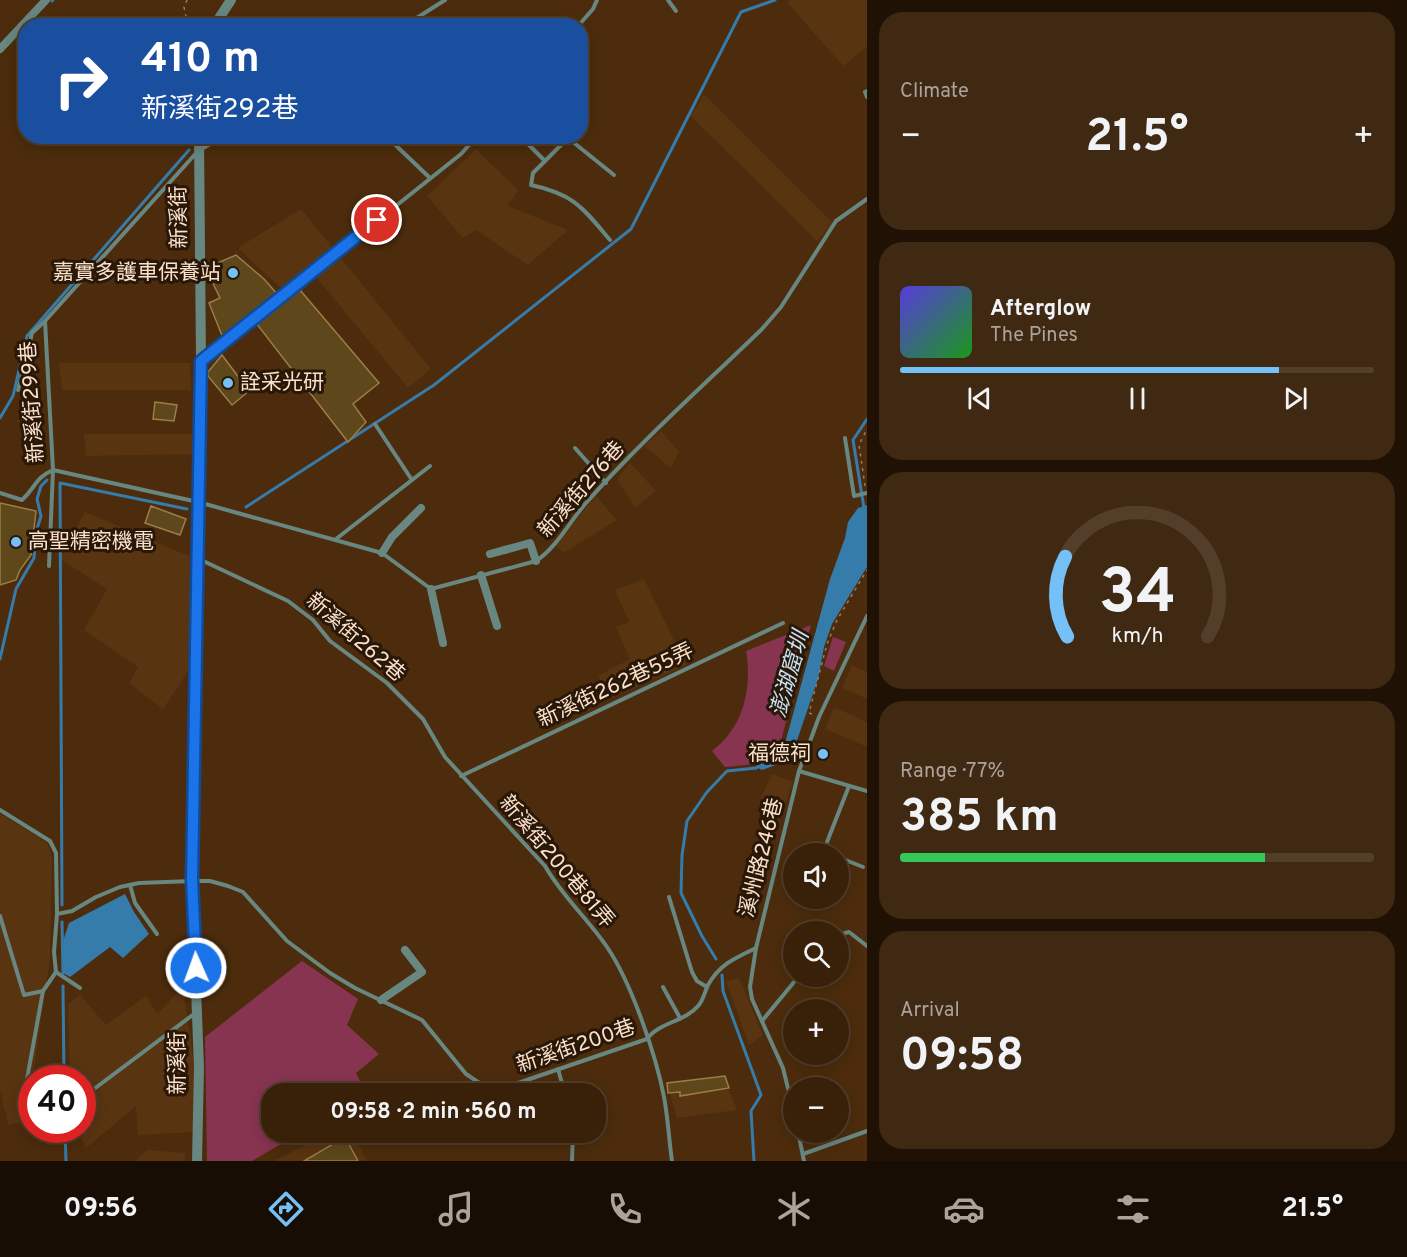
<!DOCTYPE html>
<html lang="en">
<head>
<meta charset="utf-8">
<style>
  body { margin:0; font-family:Overpass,"Noto Sans TC",sans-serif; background:#402912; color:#f1f3f6; height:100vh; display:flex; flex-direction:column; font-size:22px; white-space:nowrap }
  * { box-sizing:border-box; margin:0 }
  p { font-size:20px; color:#aba39c }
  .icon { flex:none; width:33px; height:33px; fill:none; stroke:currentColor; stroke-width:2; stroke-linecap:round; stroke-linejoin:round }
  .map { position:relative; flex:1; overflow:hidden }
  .details { display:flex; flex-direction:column; gap:12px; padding:12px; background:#1f1205; width:540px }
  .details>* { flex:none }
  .top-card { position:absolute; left:18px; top:18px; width:570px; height:126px; border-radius:24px; box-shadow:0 3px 15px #0003,0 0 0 2px #533e2a; background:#1a4fa0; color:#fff; overflow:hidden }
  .buttons { position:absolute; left:783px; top:843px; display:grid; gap:12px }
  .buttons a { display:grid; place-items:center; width:66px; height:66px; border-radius:50%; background:#392109; box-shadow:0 3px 15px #0003,0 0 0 2px #533e2a; font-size:30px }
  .speed { position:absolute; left:18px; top:1065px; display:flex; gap:12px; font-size:30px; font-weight:700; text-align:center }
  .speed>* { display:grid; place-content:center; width:78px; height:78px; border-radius:50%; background:#392109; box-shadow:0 3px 15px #0003,0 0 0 2px #533e2a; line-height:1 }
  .speed .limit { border:9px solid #d22; background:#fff; color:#111 }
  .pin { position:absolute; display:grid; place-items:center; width:51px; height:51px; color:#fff; margin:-26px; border:3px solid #fff; border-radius:50%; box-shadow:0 2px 6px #0007 }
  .me { position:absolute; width:66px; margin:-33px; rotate:358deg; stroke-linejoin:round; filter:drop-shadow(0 0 4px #0008) }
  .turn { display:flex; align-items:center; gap:21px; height:126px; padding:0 24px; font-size:27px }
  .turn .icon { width:78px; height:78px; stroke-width:2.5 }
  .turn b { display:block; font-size:42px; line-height:51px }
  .big { font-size:45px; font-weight:700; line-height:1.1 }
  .details .card { flex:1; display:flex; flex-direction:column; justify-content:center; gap:9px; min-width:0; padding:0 21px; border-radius:24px; background:#402912 }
  .details .dial { align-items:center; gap:0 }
  .dial svg { height:156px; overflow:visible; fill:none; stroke:#533e2a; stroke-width:7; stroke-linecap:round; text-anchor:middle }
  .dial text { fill:#f1f3f6; stroke:none }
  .song { display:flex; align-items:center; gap:18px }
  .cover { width:72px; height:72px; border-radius:9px; background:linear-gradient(135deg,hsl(250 70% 55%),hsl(120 70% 35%)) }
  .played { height:6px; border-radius:3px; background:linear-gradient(90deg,#75c0f6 80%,#533e2a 80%) }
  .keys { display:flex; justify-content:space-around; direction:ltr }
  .heat { display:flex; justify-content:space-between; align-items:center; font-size:33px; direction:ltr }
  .charge { height:9px; border-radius:4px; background:linear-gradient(90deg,#34c759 77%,#533e2a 0) }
  .trip { position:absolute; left:261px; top:1083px; width:345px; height:60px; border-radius:24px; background:#392109; box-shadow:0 3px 15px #0003,0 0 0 2px #533e2a; font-weight:700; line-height:60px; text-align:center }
  .tab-bar { display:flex; height:96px; justify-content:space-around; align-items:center; background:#170d04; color:#aba39c }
  .tab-bar .icon { width:42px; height:42px }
  .tab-bar .selected { color:#75c0f6 }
  .tab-bar b { font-size:27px; color:#f1f3f6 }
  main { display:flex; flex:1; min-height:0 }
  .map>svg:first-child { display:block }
  .built { fill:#593410 }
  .green { fill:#873451 }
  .water { fill:#367cab }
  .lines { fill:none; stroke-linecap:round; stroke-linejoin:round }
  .stream { stroke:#367cab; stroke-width:3 }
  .building { fill:#5e471b; stroke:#9b7d47; stroke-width:1.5 }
  .path { stroke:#9a7d62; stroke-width:1.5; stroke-dasharray:3 4.5; stroke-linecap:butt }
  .service { stroke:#688781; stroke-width:4 }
  .minor { stroke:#688781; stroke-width:8 }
  .tertiary { stroke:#688781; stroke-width:10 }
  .route-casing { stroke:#114b97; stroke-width:15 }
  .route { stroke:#1a73e8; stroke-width:10 }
  .poi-dot { fill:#75c0f6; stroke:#291707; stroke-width:2 }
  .labels { text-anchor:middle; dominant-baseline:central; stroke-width:6; stroke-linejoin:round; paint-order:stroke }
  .street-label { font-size:21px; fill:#fbe1cc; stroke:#291707 }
  .poi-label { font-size:21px; fill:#fbe1cc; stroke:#291707; text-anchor:end }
  .water-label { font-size:22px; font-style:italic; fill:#c8e2f6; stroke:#291707 }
</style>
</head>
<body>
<main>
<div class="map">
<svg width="867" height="1161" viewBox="0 0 867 1161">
  <rect width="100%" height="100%" fill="#4c2c0c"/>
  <g class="built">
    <path d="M792,0H867V47L843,66L787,2Z"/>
    <path d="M704,94L833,223L817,241L691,116Z"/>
    <path d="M476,149L518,190L508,206L568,230L528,265L476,230L463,238L427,196Z"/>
    <path d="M301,209L431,369L408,388L317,278L284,291L238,248Z"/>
    <path d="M59,363H190L191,390H62Z"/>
    <path d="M661,431L679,452L671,468L644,446Z"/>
    <path d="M84,434H192L193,454L86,456Z"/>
    <path d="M630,463L656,491L635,508L617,479Z"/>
    <path d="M596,496L617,520L563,553L556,545Z"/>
    <path d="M85,512L189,556L191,599L188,671L163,709L129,683L138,667L84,630L107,589L60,559Z"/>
    <path d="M644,579L686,665L609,699L598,676L630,659L616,627L629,622L615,590Z"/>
    <path d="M852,665L867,672V699L842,688Z"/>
    <path d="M834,707L867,722V747L825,729Z"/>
    <path d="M772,774L793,782L784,807L761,798Z"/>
    <path d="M0,813L47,843L52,857L50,959L26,1122L8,1125L0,1090Z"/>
    <path d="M739,978L763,1035L749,1045L726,981Z"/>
    <path d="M183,987L193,1057L197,1132L138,1135L136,1106L86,1148L77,1130H82V1078H70L68,1004L80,995L106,1025L146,996L157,1014Z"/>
    <path d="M723,1075L737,1110L677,1118L669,1091Z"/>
    <path d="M330,1132L352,1133L367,1161H274Z"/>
    <path d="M147,1150L185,1153V1161H135Z"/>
  </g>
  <g class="green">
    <path d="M811,625L780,745L756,764L725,767L712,751C718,746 725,740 729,734C747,712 751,678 746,651Z"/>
    <path d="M833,637L846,642L834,671L824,666Z"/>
    <path d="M302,961L358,999L347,1025L379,1054L356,1073L366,1093L272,1094V1132L300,1133L252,1161H207L205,1037Z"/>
  </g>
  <g class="water">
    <path d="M867,505V567L832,624L824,647L818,679L793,752L776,765L762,770L758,768L784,747L830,579L845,538L848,522L858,508Z"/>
    <path d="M125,894L134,912L149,934L123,958L110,947L70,977L63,973L64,938L69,923Z"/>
  </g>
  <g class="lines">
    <g class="stream">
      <path d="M52,1L53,0"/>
      <path d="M0,418L13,396L27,336L189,150"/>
      <path d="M246,507L434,385L631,229L741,12L775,0"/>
      <path d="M864,508L853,440L867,419"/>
      <path d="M0,659L16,589L34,558L36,532L41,516L37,499L41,486L47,480"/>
      <path d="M62,905L60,483L187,509"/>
      <path d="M62,922L63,973"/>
      <path d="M716,959L702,936L681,893L682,855L687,821L707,792L727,771L756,768L769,760"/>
      <path d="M722,975L723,991L761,1095L751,1111L754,1161"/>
      <path d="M63,986L64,1078"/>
      <path d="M65,1130L66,1161"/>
    </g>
  </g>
  <g class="building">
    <path d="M236,255L264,279L278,295L223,338L209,303L220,298L208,273V267Z"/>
    <path d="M300,290L379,383L353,404L366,422L348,442L256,323Z"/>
    <path d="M222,355L249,391L232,405L208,376V372Z"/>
    <path d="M155,402L177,405L174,421L153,419Z"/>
    <path d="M0,503L36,511L31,555L20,570L16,580L0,585Z"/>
    <path d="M151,506L186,519L180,535L145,523Z"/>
    <path d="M725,1076L729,1088L680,1096V1092L668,1093L667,1083Z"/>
    <path d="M345,1137L358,1161H304Z"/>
  </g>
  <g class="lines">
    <g class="path">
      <path d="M187,0L184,7L188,26"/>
      <path d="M865,486L859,445L867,429"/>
      <path d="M812,714L809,713L827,644L837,620L867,570"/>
    </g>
    <g class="service">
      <path d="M668,0L676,11"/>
      <path d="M404,26L445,0"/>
      <path d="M578,26L593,9L597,0"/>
      <path d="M867,91L865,92L867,97"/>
      <path d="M386,136L430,178"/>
      <path d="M520,136L545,161L533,173L531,185C574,194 583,208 610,240"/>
      <path d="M545,161L568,138L614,175"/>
      <path d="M204,359L461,154L477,136"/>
      <path d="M18,390L32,333L44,322"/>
      <path d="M375,424L412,480"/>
      <path d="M845,438L854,496L867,493"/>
      <path d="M575,448L606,483"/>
      <path d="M0,493L22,500C36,487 35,478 53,470L198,502L382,553L431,589L536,561C557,547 570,521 586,503C641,441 703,386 762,329L781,307L836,221L867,199"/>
      <path d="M336,539L430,466"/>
      <path d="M199,559L288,601L313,620L330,641L387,683L423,719L445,757L545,866C562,896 588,919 607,947C631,982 656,1055 664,1097C668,1118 669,1140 672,1161"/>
      <path d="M49,566L53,470L45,321L198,151L224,136"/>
      <path d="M799,771L867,791"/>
      <path d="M461,776L783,623"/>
      <path d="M0,810L50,841L56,853L57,914L72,911L96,897L120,887L139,883L192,881H210L228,886L243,892L287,941L330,973L355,988L422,1020L466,1074L487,1088L496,1089L521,1082L647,1039C659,1022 685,1022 698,1006C703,1001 705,991 708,985C720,964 735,958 756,948"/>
      <path d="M828,854L826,849L827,842L849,786"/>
      <path d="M838,857L863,867"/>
      <path d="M130,885L135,903L157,934"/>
      <path d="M669,897L692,972L697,981L707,987"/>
      <path d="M57,914L54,952L56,972L80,988"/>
      <path d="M0,916L24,995L43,991"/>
      <path d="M838,935L849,932L867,946"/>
      <path d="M663,987L680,1018"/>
      <path d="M762,1021L799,976"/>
      <path d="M558,1069L565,1094"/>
      <path d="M25,1090L43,991L56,972"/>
      <path d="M82,1098L194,1014"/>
      <path d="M794,1113L783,1068L752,999L750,987L756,948L799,771L819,717L867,616"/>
      <path d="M505,1132L509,1143"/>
      <path d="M798,1132L804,1161"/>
      <path d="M803,1154L867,1131"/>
      <path d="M572,1161L573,1132"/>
    </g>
    <g class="minor">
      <path d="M0,49L46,0"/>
      <path d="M382,553L392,537L421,508"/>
      <path d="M490,554L530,543L536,561"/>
      <path d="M481,575L497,626"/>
      <path d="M431,589L443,643"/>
      <path d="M381,1000L422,972L405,950"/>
    </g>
    <g class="tertiary">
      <path d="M214,26L231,0"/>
      <path d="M197,1161L199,1068L192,881L201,361L199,136"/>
    </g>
  </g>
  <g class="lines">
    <defs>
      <path id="route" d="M196,968L192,880L201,361L377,220"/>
    </defs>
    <use href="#route" class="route-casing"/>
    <use href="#route" class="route"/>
  </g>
  <g class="poi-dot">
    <circle cx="233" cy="273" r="6"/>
    <circle cx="228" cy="383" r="6"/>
    <circle cx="16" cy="542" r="6"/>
    <circle cx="823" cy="754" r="6"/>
  </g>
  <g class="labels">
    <g class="street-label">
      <text transform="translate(180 217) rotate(-91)">新溪街</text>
      <text transform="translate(33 402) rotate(-94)">新溪街299巷</text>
      <text transform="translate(582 490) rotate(-49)">新溪街276巷</text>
      <text transform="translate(355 638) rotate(41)">新溪街262巷</text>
      <text transform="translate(616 686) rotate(-25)">新溪街262巷55弄</text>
      <text transform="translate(762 858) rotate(-76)">溪州路246巷</text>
      <text transform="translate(556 862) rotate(50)">新溪街200巷81弄</text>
      <text transform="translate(576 1047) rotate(-19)">新溪街200巷</text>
      <text transform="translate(178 1063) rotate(-90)">新溪街</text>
    </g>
    <g class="poi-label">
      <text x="221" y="273">嘉實多護車保養站</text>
      <text x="240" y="383" text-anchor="start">詮采光研</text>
      <text x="28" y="542" text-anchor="start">高聖精密機電</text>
      <text x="811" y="754">福德祠</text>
    </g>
    <g class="water-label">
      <text transform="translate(791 675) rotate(-74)">澎湖窟圳</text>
    </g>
  </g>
</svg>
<div class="buttons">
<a><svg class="icon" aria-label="sound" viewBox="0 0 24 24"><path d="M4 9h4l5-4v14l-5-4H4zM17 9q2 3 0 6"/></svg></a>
<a><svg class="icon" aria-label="search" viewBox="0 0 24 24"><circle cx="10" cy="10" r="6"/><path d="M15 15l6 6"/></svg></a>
<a>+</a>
<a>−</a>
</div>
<div class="speed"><div class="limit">40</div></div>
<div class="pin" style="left:377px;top:220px;background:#d93025"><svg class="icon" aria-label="arrive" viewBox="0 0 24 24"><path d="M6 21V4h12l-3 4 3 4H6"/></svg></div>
<svg class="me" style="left:196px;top:968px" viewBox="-20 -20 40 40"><circle r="17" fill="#1a73e8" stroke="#fff" stroke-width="3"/><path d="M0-11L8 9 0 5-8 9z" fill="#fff"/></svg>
<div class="trip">09:58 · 2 min · 560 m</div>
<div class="top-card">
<div class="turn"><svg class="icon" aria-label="right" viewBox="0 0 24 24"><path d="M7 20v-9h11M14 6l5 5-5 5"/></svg><div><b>410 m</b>新溪街292巷</div></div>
</div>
</div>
<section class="details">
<div class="card"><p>Climate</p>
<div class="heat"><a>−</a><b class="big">21.5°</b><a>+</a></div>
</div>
<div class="card">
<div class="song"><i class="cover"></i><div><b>Afterglow</b><p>The Pines</p></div></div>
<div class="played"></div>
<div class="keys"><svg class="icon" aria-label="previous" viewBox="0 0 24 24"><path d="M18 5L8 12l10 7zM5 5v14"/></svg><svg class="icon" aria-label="pause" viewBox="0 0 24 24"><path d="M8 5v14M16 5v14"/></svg><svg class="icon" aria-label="next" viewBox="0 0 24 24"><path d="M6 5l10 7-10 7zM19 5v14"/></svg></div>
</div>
<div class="card dial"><svg viewBox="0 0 100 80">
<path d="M14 69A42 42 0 1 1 86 69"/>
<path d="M14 69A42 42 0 0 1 13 28" stroke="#75c0f6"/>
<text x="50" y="56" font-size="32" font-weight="700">34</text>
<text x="50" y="72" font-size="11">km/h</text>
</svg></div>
<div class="card"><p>Range · 77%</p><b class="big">385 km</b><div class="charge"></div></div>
<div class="card"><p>Arrival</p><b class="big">09:58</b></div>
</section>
</main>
<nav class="tab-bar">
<b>09:56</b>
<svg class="icon selected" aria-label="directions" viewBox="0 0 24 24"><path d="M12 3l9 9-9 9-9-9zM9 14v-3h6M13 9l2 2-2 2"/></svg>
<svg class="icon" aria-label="music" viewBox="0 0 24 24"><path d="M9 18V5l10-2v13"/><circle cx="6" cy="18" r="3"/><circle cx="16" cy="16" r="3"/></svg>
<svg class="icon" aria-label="phone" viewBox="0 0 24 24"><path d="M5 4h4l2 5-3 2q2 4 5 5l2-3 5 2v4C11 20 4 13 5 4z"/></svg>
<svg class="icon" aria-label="climate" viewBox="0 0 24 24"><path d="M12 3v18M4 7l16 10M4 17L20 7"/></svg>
<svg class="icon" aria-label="car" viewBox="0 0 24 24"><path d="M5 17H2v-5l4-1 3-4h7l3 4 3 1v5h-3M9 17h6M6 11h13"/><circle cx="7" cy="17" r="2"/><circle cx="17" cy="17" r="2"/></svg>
<svg class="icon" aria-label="filters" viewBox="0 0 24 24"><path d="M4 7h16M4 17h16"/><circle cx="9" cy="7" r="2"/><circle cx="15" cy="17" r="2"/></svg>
<b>21.5°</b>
</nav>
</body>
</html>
